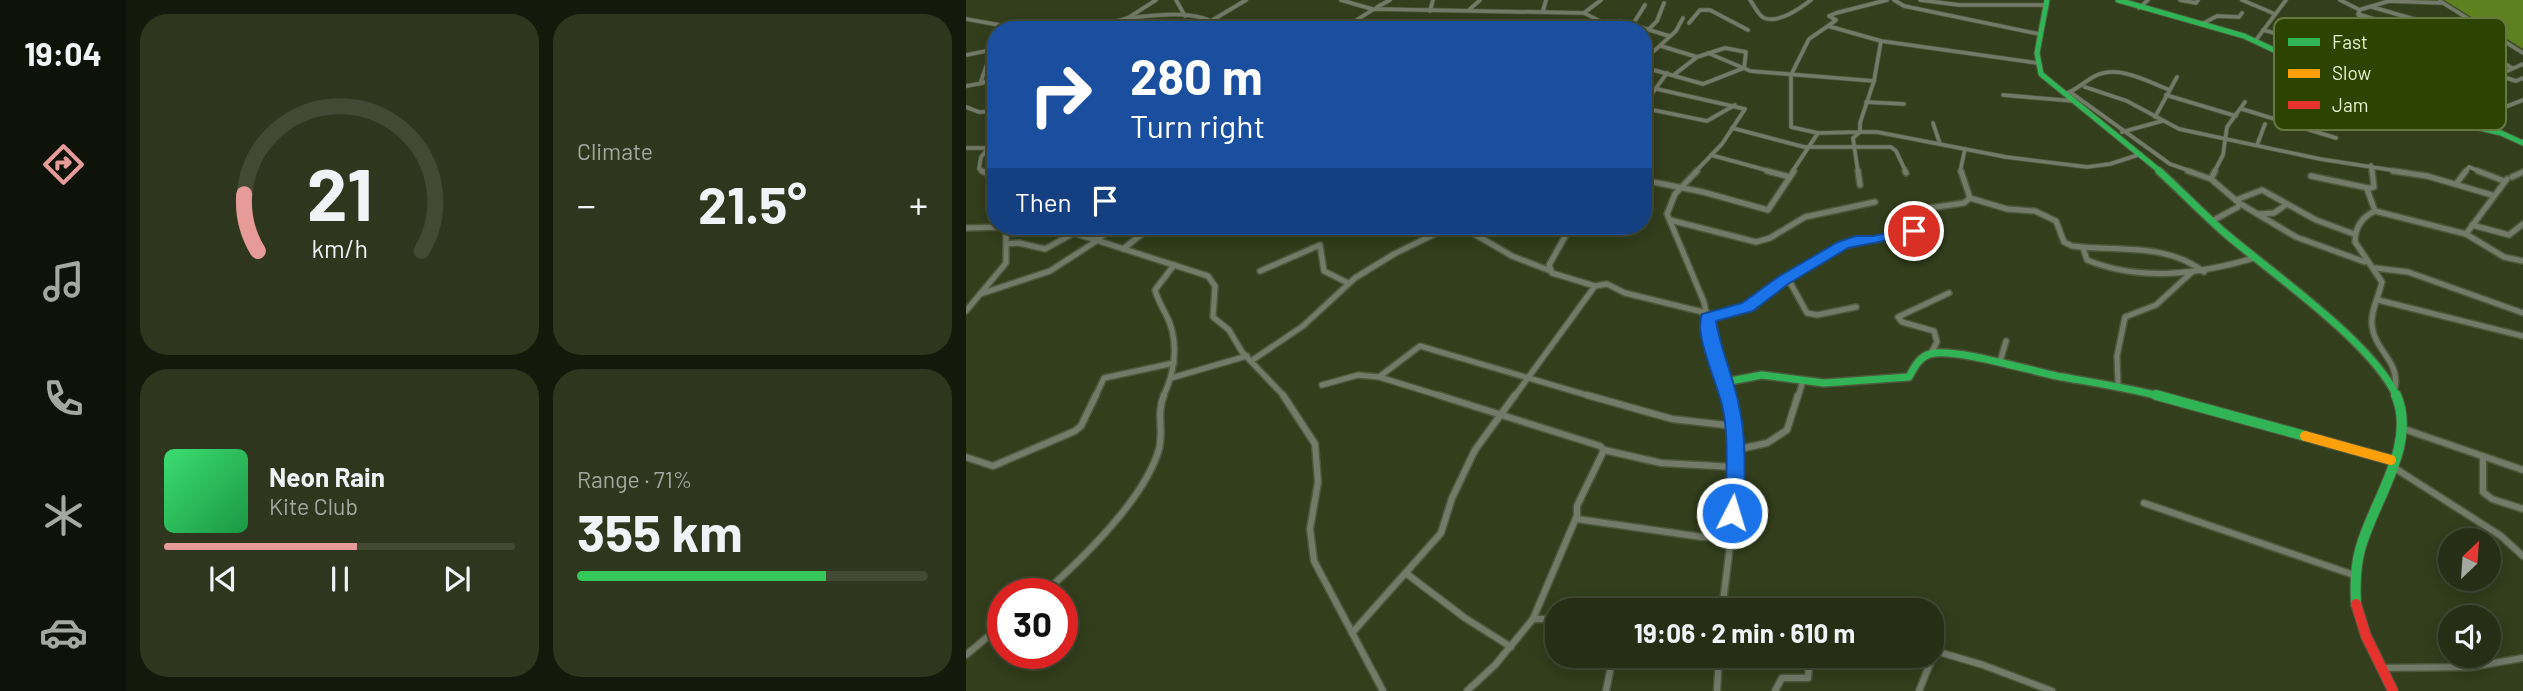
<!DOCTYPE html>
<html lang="en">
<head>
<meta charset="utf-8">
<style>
  body { margin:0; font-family:Barlow,sans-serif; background:#2e361e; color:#f1f3f6; height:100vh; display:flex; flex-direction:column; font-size:26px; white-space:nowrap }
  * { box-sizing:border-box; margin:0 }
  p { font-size:23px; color:#a4a8a0 }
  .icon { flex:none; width:38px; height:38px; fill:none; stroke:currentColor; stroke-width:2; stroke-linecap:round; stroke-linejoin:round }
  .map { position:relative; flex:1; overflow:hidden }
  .side { display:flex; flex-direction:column; gap:14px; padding:14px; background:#15190c; width:840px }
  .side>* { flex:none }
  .guide { position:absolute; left:21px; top:21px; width:665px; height:214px; border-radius:28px; box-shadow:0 4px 18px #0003,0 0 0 2px #424a34; background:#1a4fa0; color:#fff; overflow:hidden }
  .needle { width:46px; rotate:25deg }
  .buttons { position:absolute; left:1472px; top:528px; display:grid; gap:14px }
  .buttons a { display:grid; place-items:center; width:63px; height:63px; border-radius:50%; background:#262e15; box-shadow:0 4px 18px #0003,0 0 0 2px #424a34; font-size:35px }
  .speed { position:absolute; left:21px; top:578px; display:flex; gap:14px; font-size:35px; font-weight:700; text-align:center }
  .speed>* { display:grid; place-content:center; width:91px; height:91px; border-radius:50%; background:#262e15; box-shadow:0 4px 18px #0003,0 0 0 2px #424a34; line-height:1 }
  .speed .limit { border:10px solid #d22; background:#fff; color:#111 }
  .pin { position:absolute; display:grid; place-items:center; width:60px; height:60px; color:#fff; margin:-30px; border:4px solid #fff; border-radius:50%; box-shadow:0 2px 7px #0007 }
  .me { position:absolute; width:77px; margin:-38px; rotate:5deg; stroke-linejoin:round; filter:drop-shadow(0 0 5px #0008) }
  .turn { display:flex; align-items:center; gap:24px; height:147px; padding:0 28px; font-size:32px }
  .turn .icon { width:91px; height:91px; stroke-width:2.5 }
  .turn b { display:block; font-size:49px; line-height:60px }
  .then { display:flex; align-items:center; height:66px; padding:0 28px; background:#0003; gap:14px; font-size:26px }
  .big { font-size:52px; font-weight:700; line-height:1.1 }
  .side .card { flex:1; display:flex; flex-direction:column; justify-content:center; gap:10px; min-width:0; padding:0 24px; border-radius:28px; background:#2e361e }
  .side .dial { align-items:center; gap:0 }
  .dial svg { height:182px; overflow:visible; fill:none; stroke:#424a34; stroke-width:7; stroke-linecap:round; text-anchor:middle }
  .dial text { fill:#f1f3f6; stroke:none }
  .song { display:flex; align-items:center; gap:21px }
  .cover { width:84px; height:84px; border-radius:10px; background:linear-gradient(135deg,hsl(140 70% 55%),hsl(140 70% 35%)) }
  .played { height:7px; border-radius:4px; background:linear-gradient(90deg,#e69b98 55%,#424a34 55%) }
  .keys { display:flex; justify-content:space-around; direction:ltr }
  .heat { display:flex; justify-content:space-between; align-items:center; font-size:38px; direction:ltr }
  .charge { height:10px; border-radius:5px; background:linear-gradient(90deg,#34c759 71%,#424a34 0) }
  .side .tiles { flex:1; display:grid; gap:14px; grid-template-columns:repeat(2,1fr) }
  .trip { position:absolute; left:579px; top:598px; width:399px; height:70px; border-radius:28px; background:#262e15; box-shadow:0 4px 18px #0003,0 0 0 2px #424a34; font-weight:700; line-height:70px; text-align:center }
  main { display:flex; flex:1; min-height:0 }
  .tab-bar { display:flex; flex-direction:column; width:126px; justify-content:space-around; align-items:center; background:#0f1208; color:#a4a8a0 }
  .tab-bar .icon { width:49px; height:49px }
  .tab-bar .active { color:#e69b98 }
  .tab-bar b { font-size:32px; color:#f1f3f6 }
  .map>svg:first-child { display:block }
  .forest { fill:#5e801f }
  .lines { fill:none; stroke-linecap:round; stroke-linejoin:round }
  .street-far2-casing { stroke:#4e583c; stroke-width:5 }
  .street-far1-casing { stroke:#4e583c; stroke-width:8 }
  .street-casing { stroke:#4e583c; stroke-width:9 }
  .fast-far2-casing { stroke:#4e583c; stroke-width:7 }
  .fast-far1-casing { stroke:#4e583c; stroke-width:10 }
  .fast-casing { stroke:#4e583c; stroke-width:12 }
  .slow-casing { stroke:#4e583c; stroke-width:12 }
  .jam-casing { stroke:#4e583c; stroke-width:12 }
  .street-far2 { stroke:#737a68; stroke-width:3.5 }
  .street-far1 { stroke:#737a68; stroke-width:5 }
  .street { stroke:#737a68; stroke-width:6 }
  .fast-far2 { stroke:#30b455; stroke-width:5 }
  .fast-far1 { stroke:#30b455; stroke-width:7 }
  .fast { stroke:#30b455; stroke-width:10 }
  .slow { stroke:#ff9f0a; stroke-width:10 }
  .jam { stroke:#e5322d; stroke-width:10 }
  .route { fill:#1a73e8; stroke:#114b97; stroke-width:2 }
  .key { fill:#2d4300; stroke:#64783f; stroke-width:2 }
  .key-label { font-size:19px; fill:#e4f3d2 }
</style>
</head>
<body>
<main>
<nav class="tab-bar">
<b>19:04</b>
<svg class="icon active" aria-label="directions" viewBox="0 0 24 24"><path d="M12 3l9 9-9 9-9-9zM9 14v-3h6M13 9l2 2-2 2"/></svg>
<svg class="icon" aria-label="music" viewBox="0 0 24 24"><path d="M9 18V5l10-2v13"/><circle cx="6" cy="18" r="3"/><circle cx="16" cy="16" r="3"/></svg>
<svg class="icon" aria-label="phone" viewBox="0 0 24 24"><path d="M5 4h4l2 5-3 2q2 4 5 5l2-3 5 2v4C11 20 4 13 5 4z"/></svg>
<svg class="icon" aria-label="climate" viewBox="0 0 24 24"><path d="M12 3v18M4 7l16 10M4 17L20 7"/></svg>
<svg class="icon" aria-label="car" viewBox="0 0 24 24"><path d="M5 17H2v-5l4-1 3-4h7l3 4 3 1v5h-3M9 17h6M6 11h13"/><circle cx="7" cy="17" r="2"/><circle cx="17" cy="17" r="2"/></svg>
</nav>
<section class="side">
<div class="tiles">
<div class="card dial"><svg viewBox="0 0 100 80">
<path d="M14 69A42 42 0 1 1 86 69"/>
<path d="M14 69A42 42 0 0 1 8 44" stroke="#e69b98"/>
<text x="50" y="56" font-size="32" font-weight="700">21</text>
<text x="50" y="72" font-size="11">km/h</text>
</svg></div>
<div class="card"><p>Climate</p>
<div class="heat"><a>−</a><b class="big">21.5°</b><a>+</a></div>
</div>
<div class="card">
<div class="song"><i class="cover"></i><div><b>Neon Rain</b><p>Kite Club</p></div></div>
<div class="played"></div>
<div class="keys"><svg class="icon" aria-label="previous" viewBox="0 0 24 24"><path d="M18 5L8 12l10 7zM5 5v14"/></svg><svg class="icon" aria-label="pause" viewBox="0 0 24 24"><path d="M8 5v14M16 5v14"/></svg><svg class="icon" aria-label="next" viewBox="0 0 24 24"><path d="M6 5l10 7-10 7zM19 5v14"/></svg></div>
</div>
<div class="card"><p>Range · 71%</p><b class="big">355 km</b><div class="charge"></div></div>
</div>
</section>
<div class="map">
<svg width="1557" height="691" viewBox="0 0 1557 691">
  <rect width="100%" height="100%" fill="#323e1c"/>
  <path class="forest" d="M1478,0H1557V49Z"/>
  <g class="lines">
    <defs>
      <g id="street-far2">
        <path d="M210,0L219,16"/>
        <path d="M375,0L406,9"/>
        <path d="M784,0C788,5 792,15 798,18C812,24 835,8 845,0"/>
        <path d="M921,0L870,13L863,16L870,20L862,26L915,41L1071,63"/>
        <path d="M928,0L938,6L1073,34"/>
        <path d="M954,0L993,5H1080"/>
        <path d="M1214,0L1230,3L1232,0"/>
        <path d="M1276,0L1309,14"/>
        <path d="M1374,0L1394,10"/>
        <path d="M1474,1L1557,53"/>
        <path d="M411,7L424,0"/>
        <path d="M1406,7L1479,28L1546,68"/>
        <path d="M1173,8L1182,0"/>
        <path d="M503,10L514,0"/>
        <path d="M464,11L467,0"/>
        <path d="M577,11L580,0"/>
        <path d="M618,13L640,24L655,21L703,36"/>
        <path d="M1392,14L1474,40H1497"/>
        <path d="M0,19L61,30"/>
        <path d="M245,21L280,0"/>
        <path d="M723,23L734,10H744L782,30"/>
        <path d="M667,24L679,5"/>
        <path d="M1236,24L1251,16L1273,17L1276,13"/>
        <path d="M862,26L843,39L825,75V127L852,133L894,132V123L908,81L915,41"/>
        <path d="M683,29L691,21L698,3"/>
        <path d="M121,30L162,18L190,0"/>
        <path d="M155,30L162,18C192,15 235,8 259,30"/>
        <path d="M238,30L246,21"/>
        <path d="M280,30L292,24L383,22"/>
        <path d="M375,30L408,9L618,13L635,0"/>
        <path d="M1297,30L1334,40L1390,62"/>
        <path d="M1393,30L1550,81L1557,78"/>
        <path d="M1290,40L1320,0"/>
        <path d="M695,46L731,57L759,48L780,52L778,68L784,71L908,81"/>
        <path d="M26,50L15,81L30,85"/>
        <path d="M742,53L775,67"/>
        <path d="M0,55L30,49"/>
        <path d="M677,61L710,31L717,18"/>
        <path d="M1346,66L1393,62L1386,46L1394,41L1393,10L1423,1L1477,3"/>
        <path d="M677,67L737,84L778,68"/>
        <path d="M709,74L731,57"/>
        <path d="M1532,75L1557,64"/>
        <path d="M0,86L17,83"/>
        <path d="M1119,87L1161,101L1213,129L1354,159L1438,172"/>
        <path d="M691,89L779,109L756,144L729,172"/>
        <path d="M1104,92L1204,164L1227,172"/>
        <path d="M1101,93C1112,89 1119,81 1129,76C1153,64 1182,82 1204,90"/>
        <path d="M1037,95L1108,101"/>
        <path d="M1200,95L1270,116"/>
        <path d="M900,102L938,104"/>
        <path d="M677,106L701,73"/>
        <path d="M0,107L13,112L30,111"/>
        <path d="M677,108L741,121L769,105"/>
        <path d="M1276,109L1370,138"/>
        <path d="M1189,117L1211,77"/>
        <path d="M967,123L974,144"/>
        <path d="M766,128L838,147H925L930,151L940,172"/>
        <path d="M1510,128L1534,109L1557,100"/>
        <path d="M1156,132L1196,121"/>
        <path d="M1291,145L1299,124"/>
        <path d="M0,148H21"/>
        <path d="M745,155L807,172"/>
        <path d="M1405,165L1406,172"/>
        <path d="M19,172L13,169L15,157L30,139"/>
        <path d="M826,172L852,133"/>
        <path d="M892,172L887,138L894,132H911L1040,157L1121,167L1144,164L1175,154"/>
        <path d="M994,172L999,149"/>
        <path d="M1248,172L1257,155L1261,127L1279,102"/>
        <path d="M1499,172L1503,167L1516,172"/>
      </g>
      <g id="street-far1">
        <path d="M16,171L30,178"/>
        <path d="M731,171L709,194L701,214L738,302L746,344L762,397"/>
        <path d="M801,171L824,177"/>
        <path d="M892,171L894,185"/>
        <path d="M939,171L940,173"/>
        <path d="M1222,171L1245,179"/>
        <path d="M1406,171L1408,187L1401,189L1409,211"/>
        <path d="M1427,171L1461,176L1526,195"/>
        <path d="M1512,171L1538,181"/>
        <path d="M1345,176L1402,188"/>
        <path d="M1546,177L1557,172"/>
        <path d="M677,180L737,192L802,210L828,171"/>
        <path d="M1490,184L1500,171"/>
        <path d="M1004,198L1041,209L1069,211L1090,221L1098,242L1106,246C1152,252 1199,242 1238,272"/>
        <path d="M1270,200L1296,190L1350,220L1388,234"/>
        <path d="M1273,203L1330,237L1399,262"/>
        <path d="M963,208L998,203L1004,198L995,171"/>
        <path d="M1293,214L1308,213L1321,204"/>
        <path d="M704,220L790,242L804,238L839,217L909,202"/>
        <path d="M1246,221L1272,207L1273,203L1245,179L1249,171"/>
        <path d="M1506,225L1543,235L1557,224"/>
        <path d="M95,226L105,232L242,276L249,286L247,317L263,330L276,352L319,397"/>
        <path d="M227,226V230"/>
        <path d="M605,226L583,265L586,273L629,286L641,284L659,293L741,313"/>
        <path d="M0,228L39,227"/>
        <path d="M480,230L505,232L546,256L582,270"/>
        <path d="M1500,234L1541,179"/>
        <path d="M130,239L153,226"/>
        <path d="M40,244L53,243L79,249L108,233"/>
        <path d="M1117,248L1121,260C1175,282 1234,274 1288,258"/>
        <path d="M157,249L186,226"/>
        <path d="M1409,268L1442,272L1557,313"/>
        <path d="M294,271L354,245L358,271L382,283"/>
        <path d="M817,280L825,284L841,313L851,315L890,307"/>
        <path d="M14,294L84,271L132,240"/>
        <path d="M1412,300L1557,336"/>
        <path d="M0,311L40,263V226"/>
        <path d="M741,318L781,307L817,280L877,245L890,240H907L948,231"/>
        <path d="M965,353L971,342L968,331L936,322L932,317L983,293"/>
        <path d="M285,361L337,326L389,278L428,254L485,226"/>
        <path d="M1034,362L1040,341"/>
        <path d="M413,377L454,346L627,397"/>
        <path d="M205,378L281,356"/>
        <path d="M356,385L392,375L413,377L478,397"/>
        <path d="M1152,385L1151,356L1159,317L1190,305L1226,272"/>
        <path d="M1429,388C1434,361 1409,351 1406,326C1404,312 1413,296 1416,282L1389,242C1389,228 1396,217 1409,211L1500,234L1538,257L1557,261"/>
        <path d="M129,397L138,378L208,363"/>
        <path d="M197,397C208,374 213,346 203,321C198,310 192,301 189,290L208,265"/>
        <path d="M548,397L629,286"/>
        <path d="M832,397L837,381"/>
      </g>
      <g id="street">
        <path d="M317,395L349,444L352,482L344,529L348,561L417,691"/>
        <path d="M472,395L634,446L638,450L611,506V519L736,537H762"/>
        <path d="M621,395L706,419L768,426"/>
        <path d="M1435,428L1557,470"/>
        <path d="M638,450L695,463L769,467"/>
        <path d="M769,450L801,443L821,430L832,395"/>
        <path d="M0,457L27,466L109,431L115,426L130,395"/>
        <path d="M1517,457V492L1526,499L1557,509"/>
        <path d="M1427,467L1535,536L1557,556"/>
        <path d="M1178,503L1388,575"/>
        <path d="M441,574L499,618L545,647"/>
        <path d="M78,593C116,559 179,499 193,449C198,431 190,414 198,395"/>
        <path d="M756,611C763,547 780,458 761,395"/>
        <path d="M567,619H592"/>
        <path d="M386,633L475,533L486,498L509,450L549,395"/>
        <path d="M966,650L1017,665L1086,691"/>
        <path d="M0,655L37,624"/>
        <path d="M1416,668L1505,667L1557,658"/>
        <path d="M501,691L529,665L567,619L610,518"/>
        <path d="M640,691L647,656"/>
        <path d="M751,691L753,656"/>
        <path d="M809,691L816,678H842L844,656"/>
        <path d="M953,691L969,651"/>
      </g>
      <g id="fast-far2">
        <path d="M1081,0L1071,53L1075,74L1195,172"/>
        <path d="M1152,0L1278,36L1377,82L1455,114L1535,133L1557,143"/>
      </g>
      <g id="fast-far1">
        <path d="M1193,171C1216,192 1237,214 1260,234C1307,274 1407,343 1431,397"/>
        <path d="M759,382L796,375L858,383L943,377C948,368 953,357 964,354C988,347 1068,372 1096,377C1130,383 1163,388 1197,397"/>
      </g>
      <g id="fast">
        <path d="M1190,395L1339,436"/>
        <path d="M1390,604C1389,586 1389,568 1394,550C1406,503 1452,445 1430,395"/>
      </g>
      <path id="slow" d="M1339,436L1425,460"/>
      <path id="jam" d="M1390,604L1400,636L1427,691"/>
    </defs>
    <use href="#street-far2" class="street-far2-casing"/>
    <use href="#street-far1" class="street-far1-casing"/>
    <use href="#street" class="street-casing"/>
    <use href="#fast-far2" class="fast-far2-casing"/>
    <use href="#fast-far1" class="fast-far1-casing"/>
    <use href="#fast" class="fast-casing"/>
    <use href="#slow" class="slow-casing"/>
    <use href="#jam" class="jam-casing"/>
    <use href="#street-far2" class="street-far2"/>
    <use href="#street-far1" class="street-far1"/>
    <use href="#street" class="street"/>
    <use href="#fast-far2" class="fast-far2"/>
    <use href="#fast-far1" class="fast-far1"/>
    <use href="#fast" class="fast"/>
    <use href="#slow" class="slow"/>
    <use href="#jam" class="jam"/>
  </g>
  <path class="route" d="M948,227L955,231L953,234L882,248L822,284L787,311L750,321C755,352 769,380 774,411C779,433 782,500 772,519L766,522L759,519C754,509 759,498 760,487C761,463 762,433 757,410C753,386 727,335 736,314L776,303L812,277L872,242L890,236H907Z"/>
  <rect x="1308" y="18" width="232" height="112" rx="10" class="key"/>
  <rect x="1322" y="38" width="32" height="8" fill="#30b455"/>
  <rect x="1322" y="69" width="32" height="9" fill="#ff9f0a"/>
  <rect x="1322" y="101" width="32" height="8" fill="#e5322d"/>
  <g class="key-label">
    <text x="1366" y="49">Fast</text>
    <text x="1366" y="80">Slow</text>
    <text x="1366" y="112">Jam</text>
  </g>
</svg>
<div class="buttons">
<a><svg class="needle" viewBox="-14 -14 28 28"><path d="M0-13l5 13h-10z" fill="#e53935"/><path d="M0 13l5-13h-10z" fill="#a4a8a0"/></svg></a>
<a><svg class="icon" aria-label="sound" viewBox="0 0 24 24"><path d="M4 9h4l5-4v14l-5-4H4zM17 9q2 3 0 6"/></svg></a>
</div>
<div class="speed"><div class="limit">30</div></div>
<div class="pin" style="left:948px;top:231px;background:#d93025"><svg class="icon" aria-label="arrive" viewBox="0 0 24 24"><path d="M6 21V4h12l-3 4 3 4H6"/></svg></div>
<svg class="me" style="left:766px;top:513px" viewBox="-20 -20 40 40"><circle r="17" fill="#1a73e8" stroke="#fff" stroke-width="3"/><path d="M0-11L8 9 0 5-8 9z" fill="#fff"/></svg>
<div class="trip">19:06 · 2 min · 610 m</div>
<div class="guide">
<div class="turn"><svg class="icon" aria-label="right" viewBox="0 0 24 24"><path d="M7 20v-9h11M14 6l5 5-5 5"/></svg><div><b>280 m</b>Turn right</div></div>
<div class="then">Then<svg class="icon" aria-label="arrive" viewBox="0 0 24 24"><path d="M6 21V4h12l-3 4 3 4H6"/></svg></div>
</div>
</div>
</main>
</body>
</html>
